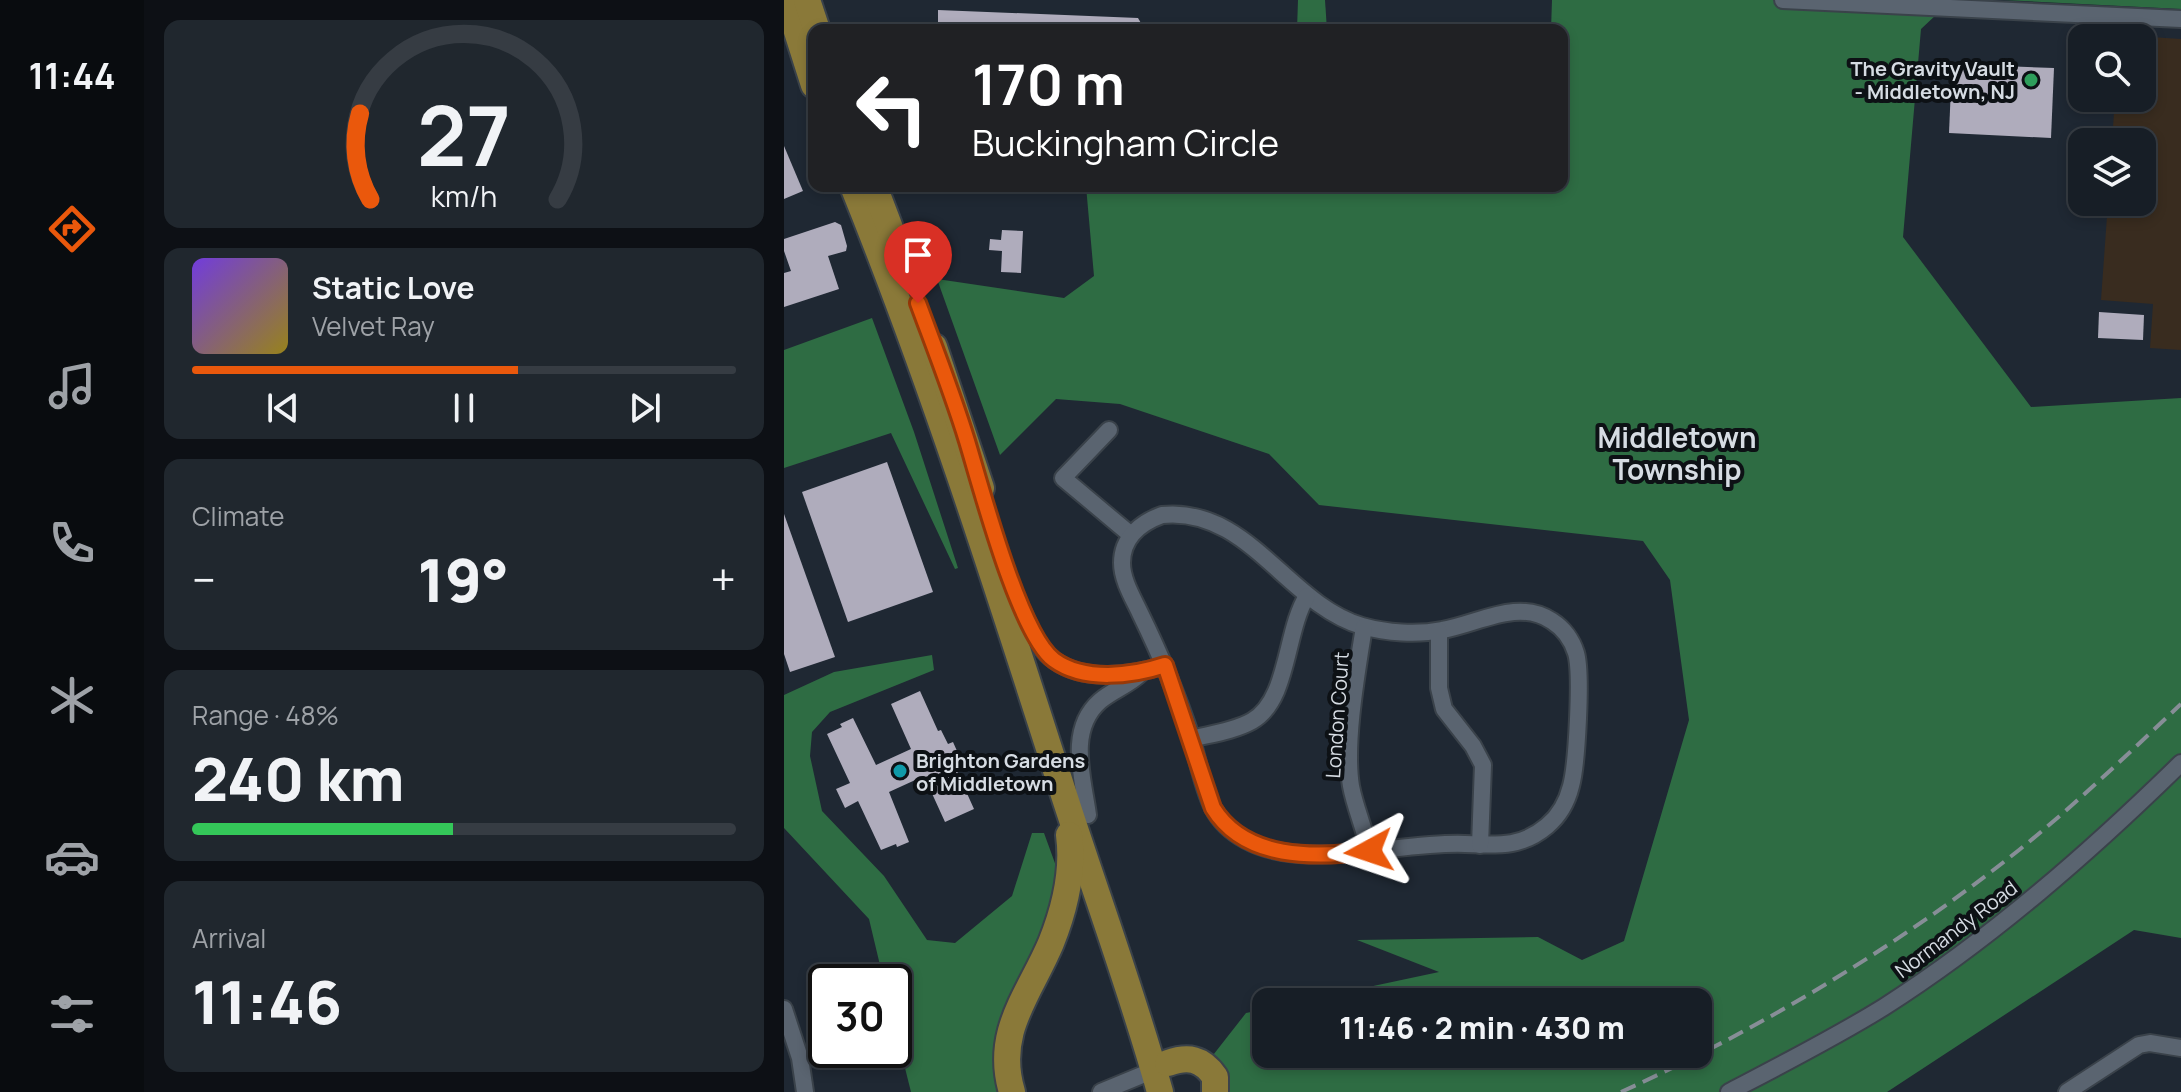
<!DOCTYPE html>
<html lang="en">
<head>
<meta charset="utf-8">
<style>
  body { margin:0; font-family:Manrope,sans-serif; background:#20272e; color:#f1f3f6; height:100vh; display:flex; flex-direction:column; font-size:30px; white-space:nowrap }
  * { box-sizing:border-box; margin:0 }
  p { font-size:26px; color:#9ea2a7 }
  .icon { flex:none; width:44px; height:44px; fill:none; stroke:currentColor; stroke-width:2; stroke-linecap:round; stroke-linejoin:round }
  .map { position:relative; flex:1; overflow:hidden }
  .sheet { display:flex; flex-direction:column; gap:20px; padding:20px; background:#0d1015; width:640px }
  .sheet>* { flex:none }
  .banner { position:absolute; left:24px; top:24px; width:760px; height:168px; border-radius:16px; box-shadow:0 4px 12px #0003,0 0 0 2px #363c43; background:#202124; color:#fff; overflow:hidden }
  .fabs { position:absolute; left:1284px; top:24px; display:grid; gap:16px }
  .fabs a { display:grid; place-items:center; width:88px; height:88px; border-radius:16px; background:#171e26; box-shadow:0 4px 12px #0003,0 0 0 2px #363c43; font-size:40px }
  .speed { position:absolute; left:24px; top:964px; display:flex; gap:16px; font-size:40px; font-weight:700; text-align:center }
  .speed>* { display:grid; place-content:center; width:104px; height:104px; border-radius:50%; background:#171e26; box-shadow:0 4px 12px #0003,0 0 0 2px #363c43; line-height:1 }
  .speed .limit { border:4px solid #111; border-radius:12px; background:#fff; color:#111 }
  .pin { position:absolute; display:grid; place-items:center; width:68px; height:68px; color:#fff; margin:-82px -34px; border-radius:50% 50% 50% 0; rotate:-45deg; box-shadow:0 0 8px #0007 }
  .pin .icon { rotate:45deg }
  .me { position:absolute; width:88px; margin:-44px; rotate:265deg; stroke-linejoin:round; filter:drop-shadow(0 0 6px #0008) }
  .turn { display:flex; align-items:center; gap:28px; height:168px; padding:0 32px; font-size:36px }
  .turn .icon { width:104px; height:104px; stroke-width:2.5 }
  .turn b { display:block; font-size:56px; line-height:68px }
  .big { font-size:60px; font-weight:800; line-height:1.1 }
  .sheet .card { flex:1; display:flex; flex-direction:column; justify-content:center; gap:12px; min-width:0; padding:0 28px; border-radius:16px; background:#20272e }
  .sheet .dial { align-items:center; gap:0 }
  .dial svg { height:208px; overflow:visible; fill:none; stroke:#363c43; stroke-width:7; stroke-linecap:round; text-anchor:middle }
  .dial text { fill:#f1f3f6; stroke:none }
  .song { display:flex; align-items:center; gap:24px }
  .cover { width:96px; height:96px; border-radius:12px; background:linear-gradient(135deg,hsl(260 70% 55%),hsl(50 70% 35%)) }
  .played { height:8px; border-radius:4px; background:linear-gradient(90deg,#ea580c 60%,#363c43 60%) }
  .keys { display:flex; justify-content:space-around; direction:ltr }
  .heat { display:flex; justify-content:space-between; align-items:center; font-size:44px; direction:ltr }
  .charge { height:12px; border-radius:6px; background:linear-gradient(90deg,#34c759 48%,#363c43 0) }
  .trip { position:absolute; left:468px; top:988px; width:460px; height:80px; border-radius:16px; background:#171e26; box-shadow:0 4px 12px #0003,0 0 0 2px #363c43; font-weight:800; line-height:80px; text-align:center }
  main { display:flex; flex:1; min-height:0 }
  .menu { display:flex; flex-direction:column; width:144px; justify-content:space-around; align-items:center; background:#090c0f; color:#9ea2a7 }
  .menu .icon { width:56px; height:56px }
  .menu .active { color:#ea580c }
  .menu b { font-size:36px; color:#f1f3f6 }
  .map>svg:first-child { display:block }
  .industrial { fill:#392c1f }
  .forest { fill:#2e6c43 }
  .building { fill:#afacbc }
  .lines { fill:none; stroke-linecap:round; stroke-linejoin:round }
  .minor-casing { stroke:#3a424a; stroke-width:20 }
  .trunk-casing { stroke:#3a424a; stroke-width:30 }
  .minor { stroke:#5a6470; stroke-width:16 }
  .trunk { stroke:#8a7939; stroke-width:26 }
  .rail { stroke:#878e97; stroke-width:4; stroke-dasharray:16 8; stroke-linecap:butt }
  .route-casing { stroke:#983908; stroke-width:20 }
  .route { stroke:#ea580c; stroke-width:14 }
  .leisure-dot { fill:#2e9e5b; stroke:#0d1115; stroke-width:3 }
  .culture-dot { fill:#0f9aa8; stroke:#0d1115; stroke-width:3 }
  .labels { text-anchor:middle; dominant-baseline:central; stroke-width:8; stroke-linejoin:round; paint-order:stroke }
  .poi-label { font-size:20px; font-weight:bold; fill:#d6dce3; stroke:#0d1115; text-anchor:end }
  .street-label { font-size:20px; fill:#d6dce3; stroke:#0d1115 }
  .district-label { font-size:28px; font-weight:bold; fill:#d6dce3; stroke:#0d1115 }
</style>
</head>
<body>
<main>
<nav class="menu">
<b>11:44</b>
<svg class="icon active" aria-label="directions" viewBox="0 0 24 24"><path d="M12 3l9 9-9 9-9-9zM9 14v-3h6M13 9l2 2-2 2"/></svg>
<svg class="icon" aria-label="music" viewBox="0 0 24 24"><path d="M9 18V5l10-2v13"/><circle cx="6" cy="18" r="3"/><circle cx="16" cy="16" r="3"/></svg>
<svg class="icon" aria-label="phone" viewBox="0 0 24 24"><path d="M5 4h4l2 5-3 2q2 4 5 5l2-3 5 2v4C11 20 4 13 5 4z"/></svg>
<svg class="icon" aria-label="climate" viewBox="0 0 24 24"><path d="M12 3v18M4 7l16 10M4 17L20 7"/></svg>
<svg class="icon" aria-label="car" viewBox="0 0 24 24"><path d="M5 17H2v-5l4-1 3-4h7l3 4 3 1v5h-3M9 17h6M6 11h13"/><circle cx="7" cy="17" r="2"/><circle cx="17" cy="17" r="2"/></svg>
<svg class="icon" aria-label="filters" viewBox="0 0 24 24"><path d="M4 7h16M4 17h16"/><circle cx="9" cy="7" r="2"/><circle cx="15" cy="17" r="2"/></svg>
</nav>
<section class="sheet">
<div class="card dial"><svg viewBox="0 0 100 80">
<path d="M14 69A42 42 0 1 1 86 69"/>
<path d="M14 69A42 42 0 0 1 10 36" stroke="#ea580c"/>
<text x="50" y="56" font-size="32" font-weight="700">27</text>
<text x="50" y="72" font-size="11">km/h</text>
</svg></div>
<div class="card">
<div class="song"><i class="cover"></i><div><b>Static Love</b><p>Velvet Ray</p></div></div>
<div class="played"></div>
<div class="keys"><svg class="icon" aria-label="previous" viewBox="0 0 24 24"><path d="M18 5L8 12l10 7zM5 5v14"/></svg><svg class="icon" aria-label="pause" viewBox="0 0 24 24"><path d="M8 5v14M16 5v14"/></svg><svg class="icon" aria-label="next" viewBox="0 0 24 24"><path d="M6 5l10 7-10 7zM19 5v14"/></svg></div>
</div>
<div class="card"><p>Climate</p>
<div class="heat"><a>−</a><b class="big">19°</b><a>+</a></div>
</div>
<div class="card"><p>Range · 48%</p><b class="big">240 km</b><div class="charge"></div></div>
<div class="card"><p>Arrival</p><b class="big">11:46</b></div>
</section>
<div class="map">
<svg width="1397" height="1092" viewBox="0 0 1397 1092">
  <rect width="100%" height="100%" fill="#1f2833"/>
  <path class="industrial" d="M1335,35L1397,39V350L1366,348L1369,304L1317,300L1324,202H1358V142H1328L1331,98H1358V38H1335Z"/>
  <g class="forest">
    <path d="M514,0H541L543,30H513Z"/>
    <path d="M768,0H1168L1137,29L1119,237L1247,407L1397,398V938L1350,930L1103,1092H424L426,1059L462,1013L482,1009V1054H914V1002H514L655,972L573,940L754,937L798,960L840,941L905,720L886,580L859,541L535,505L485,454L336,404L272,399L216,455L153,279L280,298L310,276L302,186H778V30H767Z"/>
    <path d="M1219,0H1397V9Z"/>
    <path d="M88,318L130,432L174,568L171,569L107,433L0,468V350Z"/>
    <path d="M148,655L150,670L46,712L28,732L26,756L38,811L100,876L143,940L171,943L228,896L248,833H260L276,877L211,1081L213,1092H127L110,1024V982H100L85,919L0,828V695L50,672Z"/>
  </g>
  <g class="building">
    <path d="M154,10L354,18L361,30H154Z"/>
    <path d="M1168,64L1270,68L1267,138L1165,133Z"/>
    <path d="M0,146L19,191L0,199Z"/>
    <path d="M51,222L57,225L63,246L62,251L44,256L55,289L0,307V273L7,271L0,251V239Z"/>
    <path d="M218,230L239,231L237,273L217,272L218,251L205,250L206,239L217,240Z"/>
    <path d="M1315,312L1360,315L1359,340L1314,338Z"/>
    <path d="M103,462L149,592L64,622L18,492Z"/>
    <path d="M0,514L51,657L6,672L0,654Z"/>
    <path d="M136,691L154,731L157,730L164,744L169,742L173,751L168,753L175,768L172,769L190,809L161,822L140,776L105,792L125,842L113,847L112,844L97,850L74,801L61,808L52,789L66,783L43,734L58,727L56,724L69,718L92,765L127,749L107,704Z"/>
  </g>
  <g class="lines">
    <defs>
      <g id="minor">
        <path d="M999,0L1397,19"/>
        <path d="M325,430L279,478L347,535"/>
        <path d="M378,515C464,506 503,604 578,626C603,633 633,635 658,630C694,624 734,598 768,621C779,628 788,640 792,653C798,673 793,764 787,786C783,802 775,816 763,826C737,848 713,845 681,844C616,841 520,872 462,840C449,833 436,822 429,808C418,786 414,760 407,737C393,694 376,654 356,613C349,598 338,580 338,563C338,538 356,523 378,515Z"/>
        <path d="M237,608C245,624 252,645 266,657C296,683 347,676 381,665"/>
        <path d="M580,627C573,671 560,743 567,786C571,808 581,829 585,851"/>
        <path d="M655,631V688L660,709L689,746L699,765L696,845"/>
        <path d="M407,739C427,734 450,731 468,721C505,700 501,631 523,596"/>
        <path d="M304,815C299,778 283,730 316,701C329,690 345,685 357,673"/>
        <path d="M0,1009L16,1058L21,1092"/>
        <path d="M317,1092L375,1068"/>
        <path d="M945,1092C997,1065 1050,1038 1100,1007C1208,938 1306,852 1397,763"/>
        <path d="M1283,1092L1355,1045L1366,1043L1397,1048"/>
      </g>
      <g id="trunk">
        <path d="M3,0L30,85"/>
        <path d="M23,0L33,30"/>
        <path d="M69,186C149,384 214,589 279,792C311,892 348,991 376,1092"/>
        <path d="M90,186L117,257"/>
        <path d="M150,347L197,488"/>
        <path d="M384,1063C404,1056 418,1058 431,1077V1092"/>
        <path d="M228,1092C210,1032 245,995 267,943C281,908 290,872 285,835"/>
      </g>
    </defs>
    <use href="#minor" class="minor-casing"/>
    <use href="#trunk" class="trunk-casing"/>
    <use href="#minor" class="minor"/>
    <use href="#trunk" class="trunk"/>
    <path class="rail" d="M837,1092C978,1028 1113,947 1235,850C1292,804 1344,754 1397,704"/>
  </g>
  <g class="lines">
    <defs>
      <path id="route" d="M134,303C151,349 169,395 183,441C197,487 235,634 270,660C300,682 348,676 381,665L429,808C461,860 531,858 585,851"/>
    </defs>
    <use href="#route" class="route-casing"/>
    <use href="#route" class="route"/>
  </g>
  <circle class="leisure-dot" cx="1247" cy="80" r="8"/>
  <circle class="culture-dot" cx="116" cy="771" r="8"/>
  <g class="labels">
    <g class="poi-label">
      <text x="1231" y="68">The Gravity Vault<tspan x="1231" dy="23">- Middletown, NJ</tspan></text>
      <text x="132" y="760" text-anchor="start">Brighton Gardens<tspan x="132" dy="23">of Middletown</tspan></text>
    </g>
    <g class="street-label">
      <text transform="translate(553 715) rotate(-86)">London Court</text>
      <text transform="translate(1172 929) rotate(-37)">Normandy Road</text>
    </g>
    <g class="district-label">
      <text x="893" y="437">Middletown<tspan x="893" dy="32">Township</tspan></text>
    </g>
  </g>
</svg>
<div class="fabs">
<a><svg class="icon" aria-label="search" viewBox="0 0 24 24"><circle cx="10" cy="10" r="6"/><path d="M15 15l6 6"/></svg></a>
<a><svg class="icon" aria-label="layers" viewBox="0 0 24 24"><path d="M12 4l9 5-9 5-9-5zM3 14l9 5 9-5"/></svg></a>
</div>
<div class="speed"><div class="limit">30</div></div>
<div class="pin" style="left:134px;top:303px;background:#d93025"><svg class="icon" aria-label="arrive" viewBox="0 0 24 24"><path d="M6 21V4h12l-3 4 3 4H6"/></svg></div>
<svg class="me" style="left:585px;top:851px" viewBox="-20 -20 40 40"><path d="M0-17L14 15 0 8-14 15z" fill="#ea580c" stroke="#fff" stroke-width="4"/></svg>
<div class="trip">11:46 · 2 min · 430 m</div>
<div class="banner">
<div class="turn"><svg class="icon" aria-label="left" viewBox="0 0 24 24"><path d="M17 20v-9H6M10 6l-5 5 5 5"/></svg><div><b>170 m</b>Buckingham Circle</div></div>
</div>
</div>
</main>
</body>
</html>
